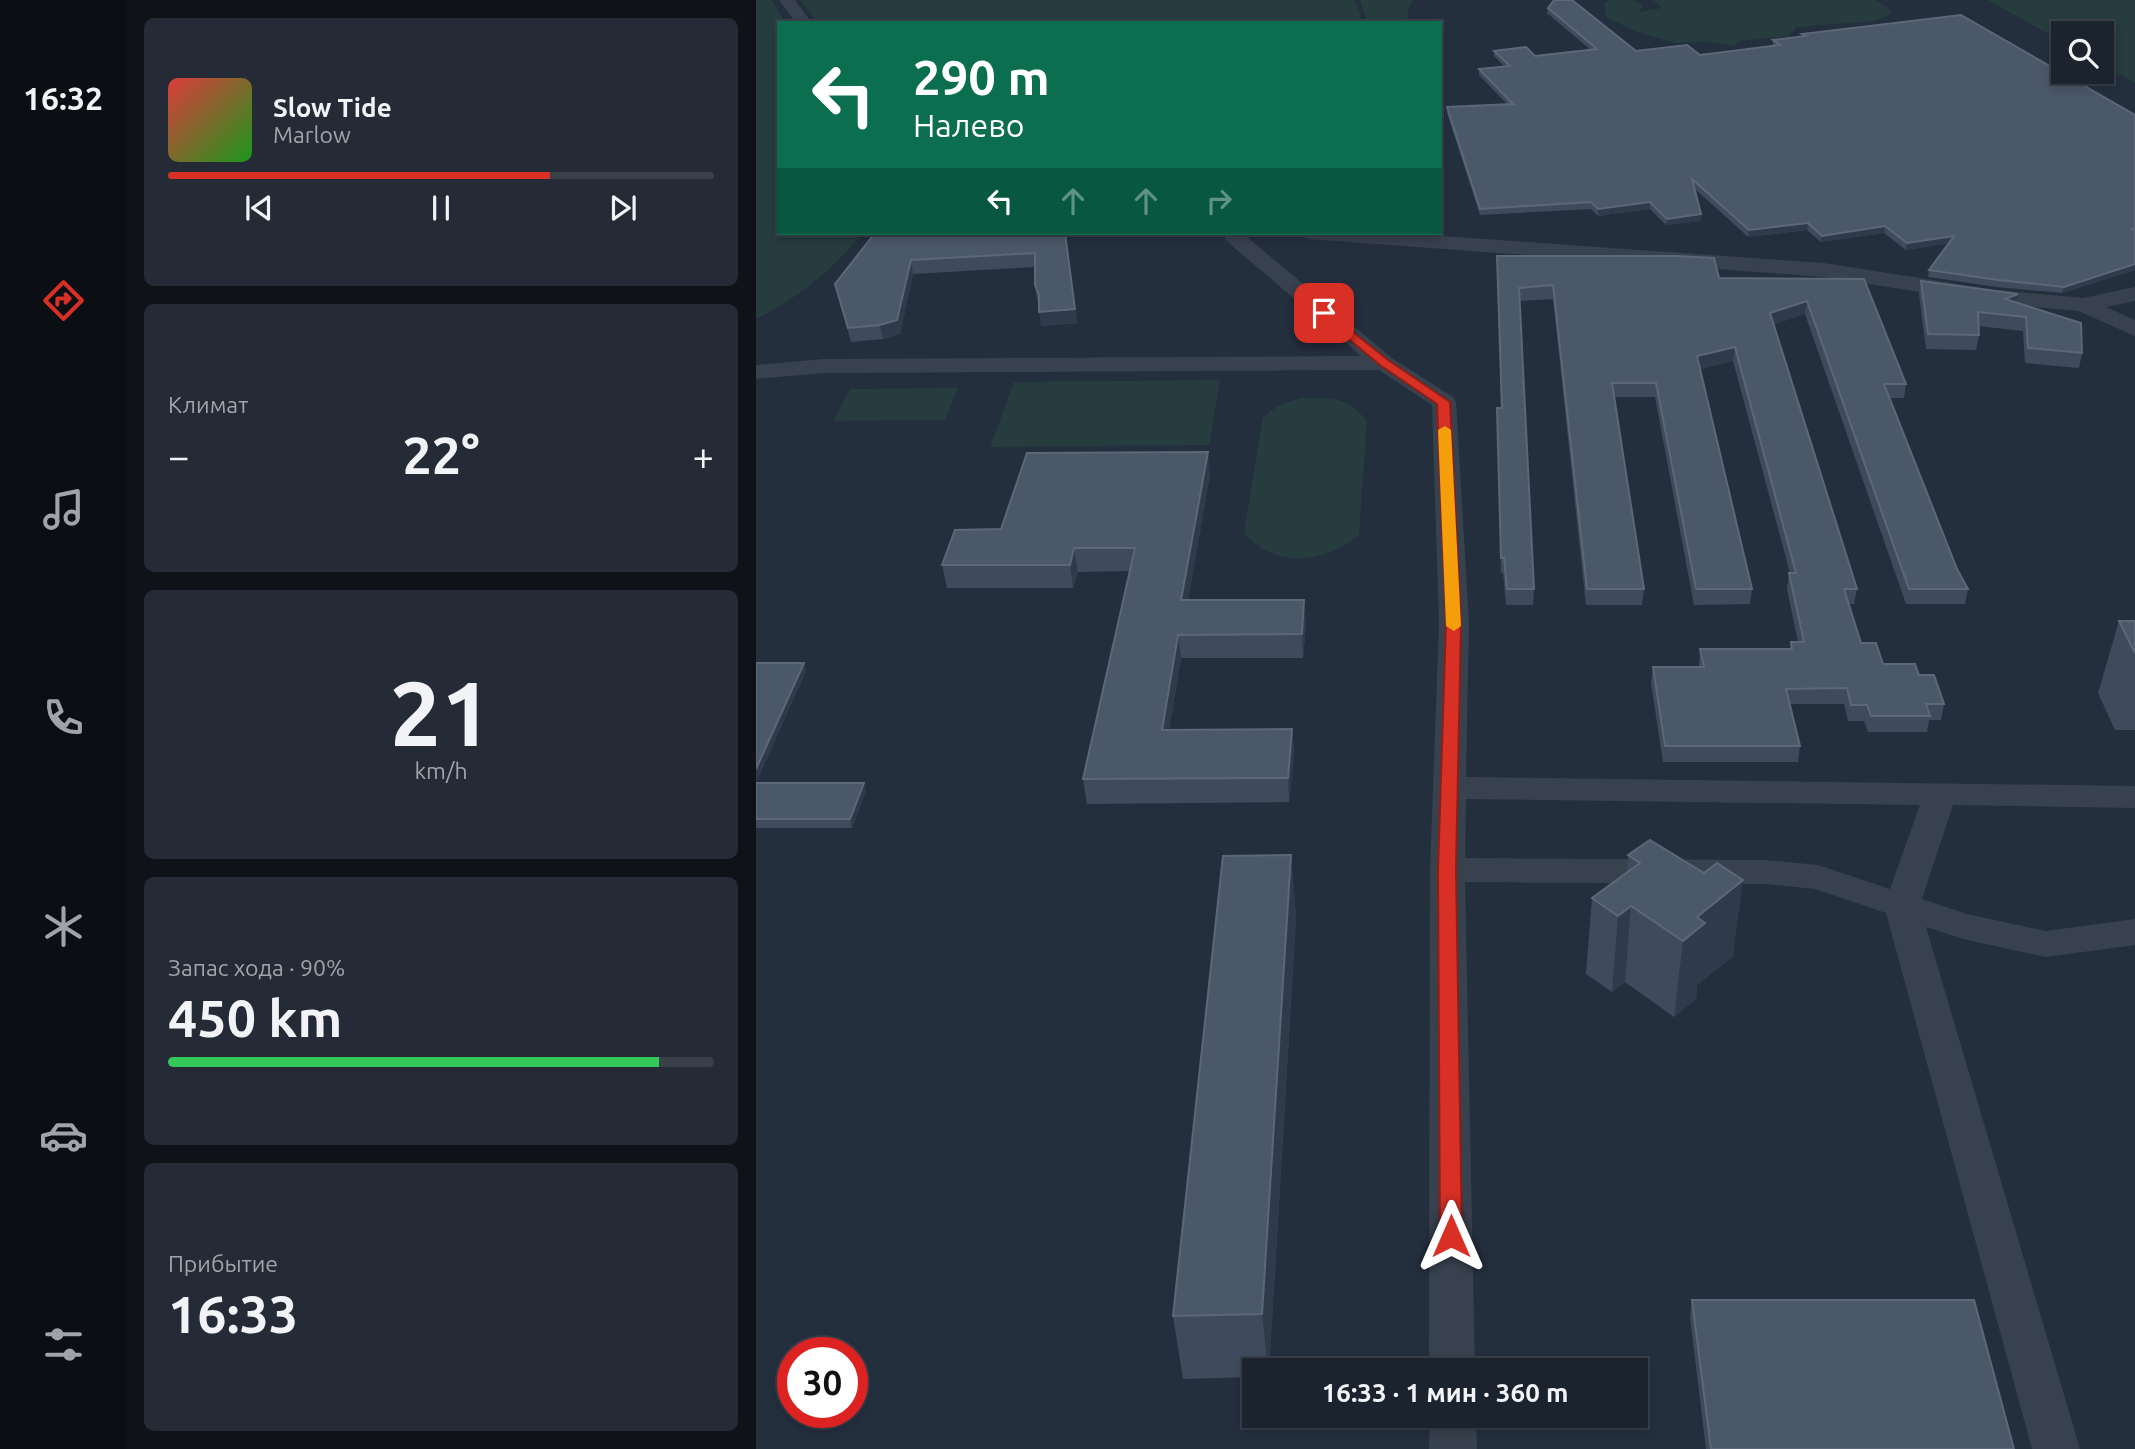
<!DOCTYPE html>
<html lang="ru">
<head>
<meta charset="utf-8">
<style>
  body { margin:0; font-family:Ubuntu,sans-serif; background:#242b36; color:#f1f3f6; height:100vh; display:flex; flex-direction:column; font-size:26px; white-space:nowrap }
  * { box-sizing:border-box; margin:0 }
  p { font-size:23px; color:#a0a4aa }
  .icon { flex:none; width:38px; height:38px; fill:none; stroke:currentColor; stroke-width:2; stroke-linecap:round; stroke-linejoin:round }
  .map { position:relative; flex:1; overflow:hidden }
  .side { display:flex; flex-direction:column; gap:18px; padding:18px; background:#0f1319; width:630px }
  .side>* { flex:none }
  .hud { position:absolute; left:21px; top:21px; width:665px; height:214px; border-radius:0px; box-shadow:0 4px 10px #0003,0 0 0 2px #39404a; background:#0b6e4f; color:#fff; overflow:hidden }
  .controls { position:absolute; left:1295px; top:21px; display:grid; gap:14px }
  .controls a { display:grid; place-items:center; width:63px; height:63px; border-radius:0px; background:#1b232e; box-shadow:0 4px 10px #0003,0 0 0 2px #39404a; font-size:35px }
  .speed { position:absolute; left:21px; top:1337px; display:flex; gap:14px; font-size:35px; font-weight:700; text-align:center }
  .speed>* { display:grid; place-content:center; width:91px; height:91px; border-radius:50%; background:#1b232e; box-shadow:0 4px 10px #0003,0 0 0 2px #39404a; line-height:1 }
  .speed .limit { border:10px solid #d22; background:#fff; color:#111 }
  .pin { position:absolute; display:grid; place-items:center; width:60px; height:60px; color:#fff; margin:-30px; border-radius:14px; box-shadow:0 4px 10px #0006 }
  .me { position:absolute; width:77px; margin:-38px; rotate:0deg; stroke-linejoin:round; filter:drop-shadow(0 0 5px #0008) }
  .turn { display:flex; align-items:center; gap:24px; height:147px; padding:0 21px; font-size:32px }
  .turn .icon { width:91px; height:91px; stroke-width:2.5 }
  .turn b { display:block; font-size:49px; line-height:60px }
  .lanes { display:flex; align-items:center; height:66px; padding:0 21px; background:#0003; justify-content:center; gap:35px; direction:ltr }
  .lanes .off { opacity:.35 }
  .big { font-size:52px; font-weight:700; line-height:1.1 }
  .side .card { flex:1; display:flex; flex-direction:column; justify-content:center; gap:10px; min-width:0; padding:0 24px; border-radius:10px; background:#242b36 }
  .side .dial { align-items:center; gap:0 }
  .dial b { font-size:91px; line-height:1 }
  .song { display:flex; align-items:center; gap:21px }
  .cover { width:84px; height:84px; border-radius:10px; background:linear-gradient(135deg,hsl(0 70% 55%),hsl(120 70% 35%)) }
  .played { height:7px; border-radius:4px; background:linear-gradient(90deg,#d93025 70%,#39404a 70%) }
  .keys { display:flex; justify-content:space-around; direction:ltr }
  .heat { display:flex; justify-content:space-between; align-items:center; font-size:38px; direction:ltr }
  .charge { height:10px; border-radius:5px; background:linear-gradient(90deg,#34c759 90%,#39404a 0) }
  .trip { position:absolute; left:486px; top:1358px; width:406px; height:70px; border-radius:0px; background:#1b232e; box-shadow:0 4px 10px #0003,0 0 0 2px #39404a; font-weight:700; line-height:70px; text-align:center }
  main { display:flex; flex:1; min-height:0 }
  .menu { display:flex; flex-direction:column; width:126px; justify-content:space-around; align-items:center; background:#0b0e12; color:#a0a4aa }
  .menu .icon { width:49px; height:49px }
  .menu .on { color:#d93025 }
  .menu b { font-size:32px; color:#f1f3f6 }
  .map>svg:first-child { display:block }
  .green { fill:#263c3f }
  .lines { fill:none; stroke-linecap:round; stroke-linejoin:round }
  .minor { fill:#38414e; fill-rule:evenodd }
  .wall { fill:#3f4b5c }
  .shaded-wall { fill:#2f3b4b }
  .building { fill:#4b5868; stroke:#5c6777; stroke-width:2 }
  .route { fill:#d93025; stroke:#8d1f18; stroke-width:2 }
  .slow { fill:#f59e0b }
</style>
</head>
<body>
<main>
<nav class="menu">
<b>16:32</b>
<svg class="icon on" aria-label="directions" viewBox="0 0 24 24"><path d="M12 3l9 9-9 9-9-9zM9 14v-3h6M13 9l2 2-2 2"/></svg>
<svg class="icon" aria-label="music" viewBox="0 0 24 24"><path d="M9 18V5l10-2v13"/><circle cx="6" cy="18" r="3"/><circle cx="16" cy="16" r="3"/></svg>
<svg class="icon" aria-label="phone" viewBox="0 0 24 24"><path d="M5 4h4l2 5-3 2q2 4 5 5l2-3 5 2v4C11 20 4 13 5 4z"/></svg>
<svg class="icon" aria-label="climate" viewBox="0 0 24 24"><path d="M12 3v18M4 7l16 10M4 17L20 7"/></svg>
<svg class="icon" aria-label="car" viewBox="0 0 24 24"><path d="M5 17H2v-5l4-1 3-4h7l3 4 3 1v5h-3M9 17h6M6 11h13"/><circle cx="7" cy="17" r="2"/><circle cx="17" cy="17" r="2"/></svg>
<svg class="icon" aria-label="filters" viewBox="0 0 24 24"><path d="M4 7h16M4 17h16"/><circle cx="9" cy="7" r="2"/><circle cx="15" cy="17" r="2"/></svg>
</nav>
<section class="side">
<div class="card">
<div class="song"><i class="cover"></i><div><b>Slow Tide</b><p>Marlow</p></div></div>
<div class="played"></div>
<div class="keys"><svg class="icon" aria-label="previous" viewBox="0 0 24 24"><path d="M18 5L8 12l10 7zM5 5v14"/></svg><svg class="icon" aria-label="pause" viewBox="0 0 24 24"><path d="M8 5v14M16 5v14"/></svg><svg class="icon" aria-label="next" viewBox="0 0 24 24"><path d="M6 5l10 7-10 7zM19 5v14"/></svg></div>
</div>
<div class="card"><p>Климат</p>
<div class="heat"><a>−</a><b class="big">22°</b><a>+</a></div>
</div>
<div class="card dial"><b>21</b><p>km/h</p></div>
<div class="card"><p>Запас хода · 90%</p><b class="big">450 km</b><div class="charge"></div></div>
<div class="card"><p>Прибытие</p><b class="big">16:33</b></div>
</section>
<div class="map">
<svg width="1379" height="1449" viewBox="0 0 1379 1449">
  <rect width="100%" height="100%" fill="#242f3e"/>
  <g class="green">
    <path d="M0,0H15L30,23H23V233H106C78,269 41,299 0,319Z"/>
    <path d="M44,0H599L607,23H61Z"/>
    <path d="M604,0H657L652,10L651,23H611Z"/>
    <path d="M854,0H877L887,6L883,12L906,8L897,0H1120L1134,9L1135,14L1118,21L1041,27L1031,37L998,39L983,41L978,46L951,42L920,43L881,32L850,17L848,2Z"/>
    <path d="M1232,0H1379V83L1346,64V33H1307V42Z"/>
    <path d="M464,380L453,445L234,447L258,382Z"/>
    <path d="M202,388L189,420L78,421L94,389Z"/>
    <path d="M545,398C575,398 591,396 611,421L603,535C568,564 520,569 488,533L507,417L523,405Z"/>
  </g>
  <g class="lines">
    <g class="minor">
      <path d="M23,0H39L56,23H40Z"/>
      <path d="M471,233H491V237L636,358L697,397L700,402L713,623L710,777L1379,786V808L1197,805L1166,899L1211,914L1290,931L1379,919V945L1290,957L1207,939L1170,927L1324,1449H1276L1130,913L1059,889L1009,884L709,882L719,1370H673L674,870L683,623L676,405L623,370L67,373L0,379V365L67,359L605,356L473,243L469,239ZM710,799L1164,805L1134,889L1062,865L1009,860L709,858Z"/>
      <path d="M543,233H644L1068,263L1240,290L1327,298L1379,287V301L1350,307L1379,320V336L1322,311L1240,304L1068,277L553,239L546,237Z"/>
      <path d="M674,1416H720L721,1449H673Z"/>
    </g>
  </g>
  <g class="wall">
    <path d="M792,8L880,51L944,55L1017,46V40L1046,37V34L1379,115V270L1306,293L1240,287L1172,277L1173,270L1193,243L1150,250L1128,233L1065,242L1051,230L992,237L938,188L945,214L944,221L910,225L894,209L842,216L835,209L724,215L691,113V107L751,104L723,75V69L748,66L738,56V51L779,56L835,50L791,13Z"/>
    <path d="M309,233L321,323L285,326L283,304L281,299L279,285V267L157,274L144,334L127,339L95,342L79,284L153,236Z"/>
    <path d="M741,256L963,278L1108,279L1150,384L1148,398H1133L1201,569L1212,589L1209,604H1150L1049,314L1018,324L1101,589L1098,604H1093L1105,643L1127,664L1163,675L1188,704L1185,720H1173L1171,732H1112L1108,721H1092L1088,704H1034L1044,746L1042,762H907L895,683L897,667H943L944,649H1034L1035,642H1042L1031,589L1033,573H1034L977,361L944,369L996,589L994,604L938,605L899,397H858L888,589L886,605H830L797,299L763,301L778,589L777,605H750L747,573H745L741,423V408H745Z"/>
    <path d="M1165,281L1261,302L1326,353L1323,368L1269,363L1267,331L1222,326L1223,335L1220,350L1170,349L1163,294Z"/>
    <path d="M454,474L432,600L550,623L547,658H425L413,730L536,729L538,753L533,802L331,804L327,779L374,571L322,572L317,588H191L186,565L245,529Z"/>
    <path d="M1363,621H1379V730H1359L1342,693Z"/>
    <path d="M0,663H48L50,671L0,783L110,791L96,828H0Z"/>
    <path d="M894,840L977,956L941,985L940,999L918,1017L869,982L856,992L830,974L836,898L871,872L872,855Z"/>
    <path d="M535,855L540,917L513,1370H499V1377L427,1379L417,1316Z"/>
    <path d="M936,1300L1258,1449H950L934,1317Z"/>
  </g>
  <g class="shaded-wall">
    <path d="M894,202V209L842,216V209Z"/>
    <path d="M945,214L944,221L910,225L911,219Z"/>
    <path d="M1052,223L1051,230L992,237L993,230Z"/>
    <path d="M1129,226L1128,233L1065,242L1066,236Z"/>
    <path d="M309,233L321,323L285,326L283,312Z"/>
    <path d="M1198,236L1197,243L1150,250L1151,243Z"/>
    <path d="M155,260L157,274L144,334L127,339L124,325Z"/>
    <path d="M1379,264V270L1306,293L1308,287Z"/>
    <path d="M1262,294L1259,308L1249,299Z"/>
    <path d="M1051,301L1049,314L1013,326L1014,313Z"/>
    <path d="M979,347L977,361L940,370L941,356Z"/>
    <path d="M452,452L454,474L428,624L425,600Z"/>
    <path d="M318,548L322,572L317,588L314,565Z"/>
    <path d="M548,600L550,623L547,658L546,634Z"/>
    <path d="M422,635L425,658L409,754L406,730Z"/>
    <path d="M48,663L50,671L0,783V769Z"/>
    <path d="M536,729L538,753L533,802L532,778Z"/>
    <path d="M108,783L110,791L96,828L94,819Z"/>
    <path d="M535,855L540,917L513,1370H512L506,1314Z"/>
    <path d="M987,880L977,956L941,985L940,999L918,1017L927,941L941,917Z"/>
    <path d="M875,906L869,982L856,992L862,916Z"/>
  </g>
  <g class="building">
    <path d="M798,0H816L880,51L931,45L944,55L1024,45L1017,40L1050,36L1046,34L1205,15L1379,115V229H1376L1379,231V264L1308,287L1242,280L1173,270L1198,236L1151,243L1129,226L1066,236L1052,223L993,230L936,179L945,214L911,219L894,202L842,209L835,202L724,209L691,107L757,104L723,69L754,66L738,51L770,47L779,56L841,49L792,8Z"/>
    <path d="M119,233H152L153,236L198,233H309L319,309L283,312V295L279,285V253L155,260L141,320L124,325L92,328L79,284Z"/>
    <path d="M741,256H921L958,258L963,278L1108,279L1150,384H1128L1201,569L1212,589H1153L1051,301L1014,313L1101,589H1088L1105,643H1120L1127,664H1159L1163,675H1178L1188,704H1170L1174,716H1115L1111,705H1095L1091,688L1030,689L1044,746H909L897,667H948L944,649H1036L1035,642H1048L1033,573H1040L979,347L941,356L996,589H940L900,383H856L888,589H831L797,285L763,288L778,589H751L748,558H745L741,408H746Z"/>
    <path d="M1165,281L1262,294L1249,299L1325,323L1326,353L1272,348L1270,317L1222,312L1223,335L1172,334Z"/>
    <path d="M452,452L425,600H548L546,634L422,635L406,730L536,729L532,778L327,779L379,548H318L314,565H186L199,530L245,529L271,453Z"/>
    <path d="M1363,621H1379V653Z"/>
    <path d="M0,663H48L0,769Z"/>
    <path d="M0,783H108L94,819H0Z"/>
    <path d="M894,840L948,873L961,863L987,880L941,917L949,923L927,941L875,906L862,916L836,898L884,863L872,855Z"/>
    <path d="M535,855L506,1314L417,1316L467,856Z"/>
    <path d="M936,1300H1218L1258,1449H955Z"/>
  </g>
  <path class="route" d="M568,309L632,360L694,402L705,623L700,870L706,1236L702,1242L695,1245L687,1242L684,1236L682,870L690,623L681,404L624,365L564,315V310Z"/>
  <path class="slow" d="M689,426L695,430L705,626L698,631L690,626L682,430Z"/>
</svg>
<div class="controls">
<a><svg class="icon" aria-label="search" viewBox="0 0 24 24"><circle cx="10" cy="10" r="6"/><path d="M15 15l6 6"/></svg></a>
</div>
<div class="speed"><div class="limit">30</div></div>
<div class="pin" style="left:568px;top:313px;background:#d93025"><svg class="icon" aria-label="arrive" viewBox="0 0 24 24"><path d="M6 21V4h12l-3 4 3 4H6"/></svg></div>
<svg class="me" style="left:695px;top:1236px" viewBox="-20 -20 40 40"><path d="M0-17L14 15 0 8-14 15z" fill="#d93025" stroke="#fff" stroke-width="4"/></svg>
<div class="trip">16:33 · 1 мин · 360 m</div>
<div class="hud">
<div class="turn"><svg class="icon" aria-label="left" viewBox="0 0 24 24"><path d="M17 20v-9H6M10 6l-5 5 5 5"/></svg><div><b>290 m</b>Налево</div></div>
<div class="lanes"><svg class="icon" aria-label="left" viewBox="0 0 24 24"><path d="M17 20v-9H6M10 6l-5 5 5 5"/></svg><svg class="icon off" aria-label="ahead" viewBox="0 0 24 24"><path d="M12 20V5M6 11l6-6 6 6"/></svg><svg class="icon off" aria-label="ahead" viewBox="0 0 24 24"><path d="M12 20V5M6 11l6-6 6 6"/></svg><svg class="icon off" aria-label="right" viewBox="0 0 24 24"><path d="M7 20v-9h11M14 6l5 5-5 5"/></svg></div>
</div>
</div>
</main>
</body>
</html>
